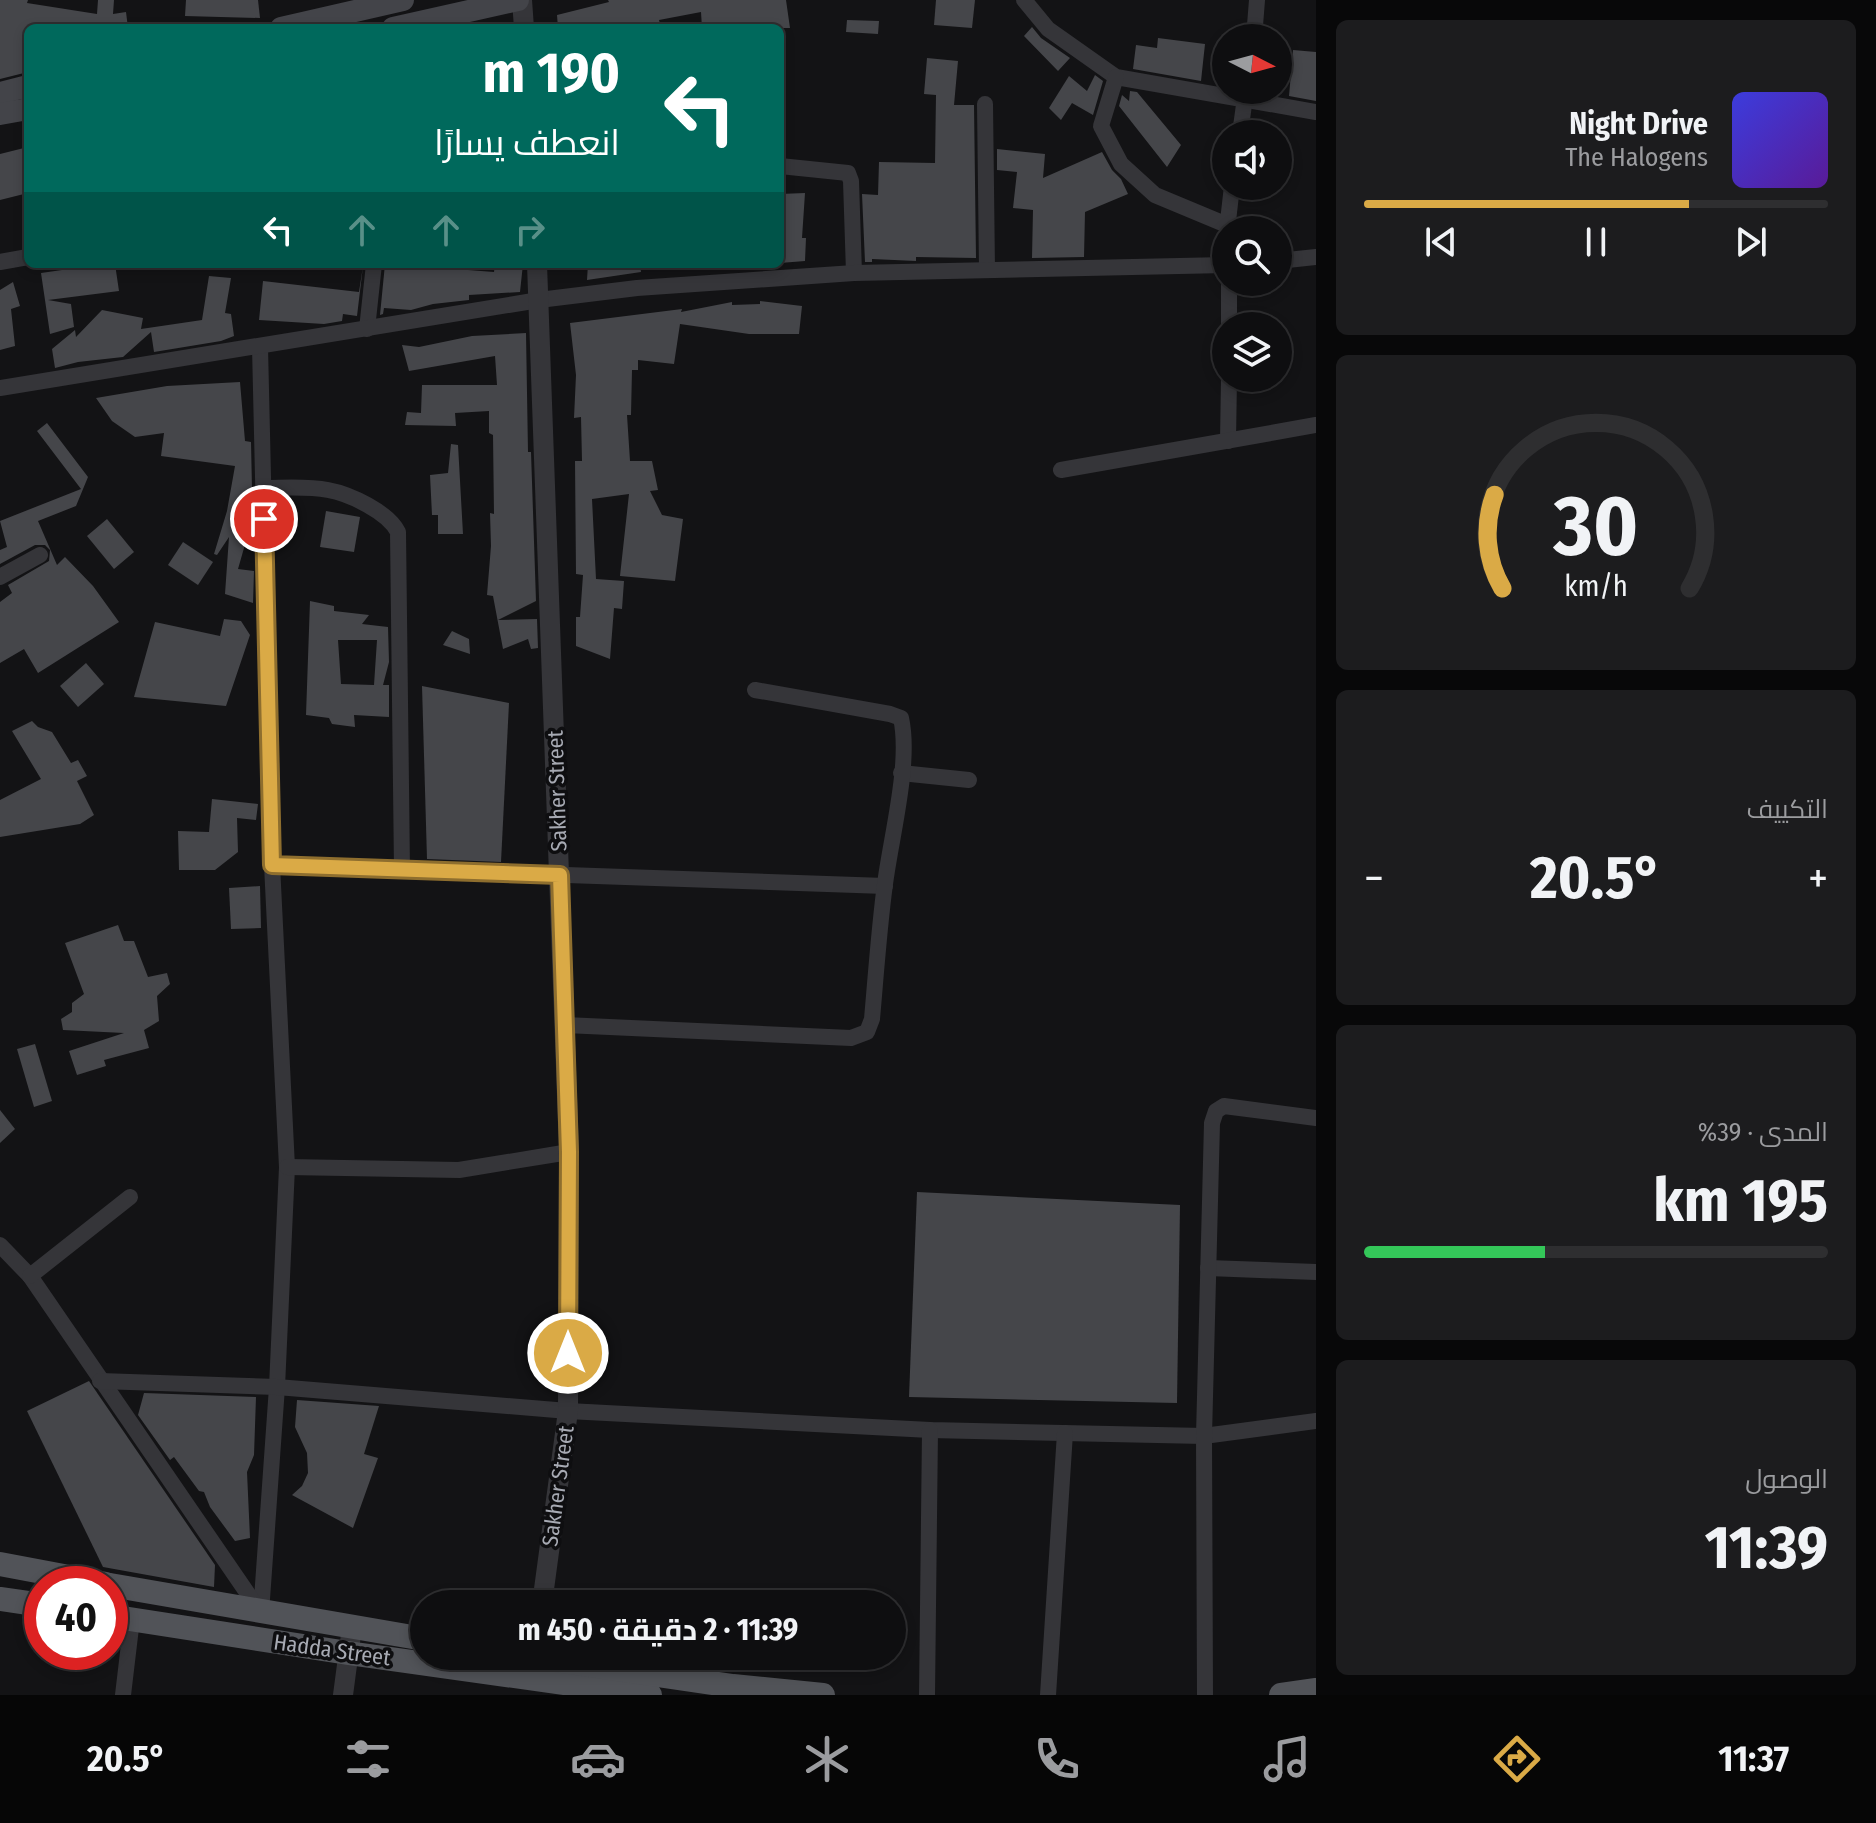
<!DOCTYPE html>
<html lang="ar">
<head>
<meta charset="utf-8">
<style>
  body { margin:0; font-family:"Fira Sans Condensed",Cairo,sans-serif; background:#1c1c1e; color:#f1f3f6; direction:rtl; height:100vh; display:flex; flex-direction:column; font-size:30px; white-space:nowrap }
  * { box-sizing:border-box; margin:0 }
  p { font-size:26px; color:#9b9c9f }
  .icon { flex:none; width:44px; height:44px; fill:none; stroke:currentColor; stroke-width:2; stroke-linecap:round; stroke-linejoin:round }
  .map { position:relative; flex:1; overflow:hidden; direction:ltr }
  .side { display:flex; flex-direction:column; gap:20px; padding:20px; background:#080809; width:560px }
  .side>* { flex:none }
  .top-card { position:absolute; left:24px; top:24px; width:760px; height:244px; border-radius:12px; box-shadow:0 4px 12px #0003,0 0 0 2px #2e2e30; direction:rtl; background:#00695c; color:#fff; overflow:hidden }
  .needle { width:52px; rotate:96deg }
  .controls { position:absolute; left:1212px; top:24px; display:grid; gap:16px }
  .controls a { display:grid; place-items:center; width:80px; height:80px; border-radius:50%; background:#0e0e10; box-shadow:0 4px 12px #0003,0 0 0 2px #2e2e30; font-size:40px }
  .speed { position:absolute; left:24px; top:1566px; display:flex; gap:16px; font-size:40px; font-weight:700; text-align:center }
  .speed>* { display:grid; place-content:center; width:104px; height:104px; border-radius:50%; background:#0e0e10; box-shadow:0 4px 12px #0003,0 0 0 2px #2e2e30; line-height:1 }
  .speed .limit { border:12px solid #d22; background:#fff; color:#111 }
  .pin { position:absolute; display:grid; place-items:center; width:68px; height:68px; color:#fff; margin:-34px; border:4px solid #fff; border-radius:50%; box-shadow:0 2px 8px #0007 }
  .me { position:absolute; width:88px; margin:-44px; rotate:0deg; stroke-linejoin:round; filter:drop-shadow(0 0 6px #0008) }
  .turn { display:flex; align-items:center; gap:28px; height:168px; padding:0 32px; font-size:36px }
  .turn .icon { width:104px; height:104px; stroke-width:2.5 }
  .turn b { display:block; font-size:56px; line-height:68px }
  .lanes { display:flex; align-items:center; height:76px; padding:0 32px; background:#0003; justify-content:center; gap:40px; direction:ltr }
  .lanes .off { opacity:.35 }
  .big { font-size:60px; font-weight:700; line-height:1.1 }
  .side .card { flex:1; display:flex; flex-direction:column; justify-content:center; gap:12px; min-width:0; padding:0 28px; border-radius:12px; background:#1c1c1e }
  .side .dial { align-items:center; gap:0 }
  .dial svg { height:208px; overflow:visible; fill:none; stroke:#2e2e30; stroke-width:7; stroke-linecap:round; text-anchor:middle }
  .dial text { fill:#f1f3f6; stroke:none }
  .song { display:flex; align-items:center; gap:24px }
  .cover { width:96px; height:96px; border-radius:12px; background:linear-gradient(135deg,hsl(240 70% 55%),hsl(270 70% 35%)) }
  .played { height:8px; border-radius:4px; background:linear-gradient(90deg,#daaa46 70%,#2e2e30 70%) }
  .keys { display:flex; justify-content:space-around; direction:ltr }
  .heat { display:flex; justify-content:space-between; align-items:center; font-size:44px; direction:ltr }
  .charge { height:12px; border-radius:6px; background:linear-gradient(90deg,#34c759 39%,#2e2e30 0) }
  .trip { position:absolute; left:410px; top:1590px; width:496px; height:80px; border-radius:40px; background:#0e0e10; box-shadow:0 4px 12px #0003,0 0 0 2px #2e2e30; font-weight:700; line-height:80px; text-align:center; direction:rtl }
  .tab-bar { display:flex; height:128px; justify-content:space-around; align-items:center; background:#060606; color:#9b9c9f }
  .tab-bar .icon { width:56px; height:56px }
  .tab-bar .active { color:#daaa46 }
  .tab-bar b { font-size:36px; color:#f1f3f6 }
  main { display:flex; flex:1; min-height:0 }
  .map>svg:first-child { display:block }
  .building { fill:#45464a; fill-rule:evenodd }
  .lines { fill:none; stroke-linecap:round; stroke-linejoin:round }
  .minor { stroke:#353539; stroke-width:16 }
  .tertiary { stroke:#353539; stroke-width:20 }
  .secondary { stroke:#434449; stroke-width:22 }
  .primary { stroke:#515358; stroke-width:24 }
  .route-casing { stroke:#8e6e2e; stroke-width:20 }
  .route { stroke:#daaa46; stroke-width:14 }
  .labels { text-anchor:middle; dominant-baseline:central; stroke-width:7; stroke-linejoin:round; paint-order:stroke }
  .street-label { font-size:22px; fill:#a7aab3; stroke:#0e0e10 }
</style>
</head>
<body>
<main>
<section class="side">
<div class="card">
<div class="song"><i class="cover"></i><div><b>Night Drive</b><p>The Halogens</p></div></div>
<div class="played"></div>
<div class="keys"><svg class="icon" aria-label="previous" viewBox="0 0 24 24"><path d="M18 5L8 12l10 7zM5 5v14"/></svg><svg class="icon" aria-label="pause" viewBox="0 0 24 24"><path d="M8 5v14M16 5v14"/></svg><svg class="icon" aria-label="next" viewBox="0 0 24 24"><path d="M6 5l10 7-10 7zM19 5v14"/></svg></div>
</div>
<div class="card dial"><svg viewBox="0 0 100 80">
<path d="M14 69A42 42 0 1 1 86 69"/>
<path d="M14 69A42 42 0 0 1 11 33" stroke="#daaa46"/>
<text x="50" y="56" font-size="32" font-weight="700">30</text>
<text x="50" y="72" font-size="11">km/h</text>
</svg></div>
<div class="card"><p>التكييف</p>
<div class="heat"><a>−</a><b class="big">20.5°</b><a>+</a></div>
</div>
<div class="card"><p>المدى · 39%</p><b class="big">195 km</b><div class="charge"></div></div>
<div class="card"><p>الوصول</p><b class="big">11:39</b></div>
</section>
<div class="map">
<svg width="1316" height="1695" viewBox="0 0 1316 1695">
  <rect width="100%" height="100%" fill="#131315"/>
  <g class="building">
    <path d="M0,0H28L27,3L97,14L98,0H114L113,14L126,12L128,28H28V72L0,79Z"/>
    <path d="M186,0H258L260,18L185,16Z"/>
    <path d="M608,0H786L790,28H702L701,12L659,20L661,28H558L557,15L609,2Z"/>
    <path d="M936,0H975L972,28L934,25Z"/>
    <path d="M847,20L879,21L878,34L846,32Z"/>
    <path d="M1032,27L1041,38L1070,58L1058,71L1024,36Z"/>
    <path d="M1158,38L1205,44L1201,81L1133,69L1136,45L1157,48Z"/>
    <path d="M1293,50L1316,52V101L1289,96Z"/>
    <path d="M927,58L958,61L954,105H974L976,258L916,257V261L872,259V262H865L862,194L878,195L879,162L935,163L936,95L924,94Z"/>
    <path d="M1095,75L1103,81L1093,115L1072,103L1061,120L1049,108L1069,76L1087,91Z"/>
    <path d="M1130,91L1137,92L1181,145L1167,167L1119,106L1122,95L1129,101Z"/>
    <path d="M28,147V193L0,200V154Z"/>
    <path d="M997,149L1045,154L1043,178L1102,152L1112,170L1121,179L1128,194L1085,212L1084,257L1032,258L1033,210L1013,208L1017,172L997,170Z"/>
    <path d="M805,193L802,238H806L805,261L780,263V194Z"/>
    <path d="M104,264H115L119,291L48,300L71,304L74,327L50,334L41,273Z"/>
    <path d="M385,264H468V270L494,272L495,264H523L520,292L469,295V300L433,304L411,310L384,308L383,314L380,315Z"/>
    <path d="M588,264H640L641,272L587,280Z"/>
    <path d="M363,266L357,316L343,314L342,321L324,324L259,320L263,281L359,292Z"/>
    <path d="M209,276L231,278L225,313L231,314L234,336L221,341L154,352L151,332L123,357L78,362L55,368L52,349L75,330L76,337L102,310L143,318L141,329L202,320Z"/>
    <path d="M13,282L20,306L11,309L15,346L0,350V290Z"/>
    <path d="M760,301L802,306L799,334H749L680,324L674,364L638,360V370H632L631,415H627L630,461H652L658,490L650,491L662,515L683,519L675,581L620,576L629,494L592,499L596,579L624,581L622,609L614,608L610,659L576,646V617H580L583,575L576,574L575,461H582L581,417L574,418L576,375L570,323L682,309L681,312L732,302V305L760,304Z"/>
    <path d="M526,333L528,452H531L536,601L498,620L537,619L538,648L531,649L528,639L503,649L493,596L487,595L491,546L490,513L494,514L493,435L489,433V411L455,413L456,426L405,425L407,412L421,413L422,385H497L495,356L409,371L402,345L419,347L472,336Z"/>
    <path d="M240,382L245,441L251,442L253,536L248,534L238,569L254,571L253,603L225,594L229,537L217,555L214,554L227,511L235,466L161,456L164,433L135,437L112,421L96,398L167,386Z"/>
    <path d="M47,423L88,477L76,506L38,521L57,565L65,557L93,586L119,622L38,673L24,649L0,663V602L12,593L8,585L49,561L50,550L45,545H35L0,564V550L7,547L0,521L81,489L37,431Z"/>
    <path d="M451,444L458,445L463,534H438V515H432L430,475L448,473Z"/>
    <path d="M326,511L360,517L354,552L320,547Z"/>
    <path d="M107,519L134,552L114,569L87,536Z"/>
    <path d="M183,542L213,562L198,585L168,565Z"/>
    <path d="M310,601L334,606V611L369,615L362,624L388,627L389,662L383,685H389V717L354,715L355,727L332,724L329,718L306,715ZM338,640H377L374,685L341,684Z"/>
    <path d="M224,619L241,621L250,635L226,706L134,697L155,622L220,636Z"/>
    <path d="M452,631L469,639L470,654L443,645Z"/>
    <path d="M86,663L104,684L78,707L60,686Z"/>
    <path d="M422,686L509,703L501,862L427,859Z"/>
    <path d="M32,721L38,727L52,732L71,763L78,760L87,776L77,781L94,815L80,824L0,837V800L41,779L12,731Z"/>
    <path d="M212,799L258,804L256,820L237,818L238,852L215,870H179L178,831L209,832Z"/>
    <path d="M260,886L261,928L231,929L229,888Z"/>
    <path d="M118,925L124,941H134L148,977L167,973L170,984L157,996L159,1021L144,1030L149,1048L104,1060L106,1066L77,1075L69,1051L124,1033L63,1030L61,1019L72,1012V1003L84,994L65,943Z"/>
    <path d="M35,1044L52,1101L34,1107L17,1049Z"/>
    <path d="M0,1110L15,1129L0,1143Z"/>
    <path d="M917,1192L1180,1205L1177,1403L909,1397Z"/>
    <path d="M89,1381L215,1565L214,1587L103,1567L27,1411Z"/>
    <path d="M144,1393L256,1397L254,1455L247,1472L250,1538L235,1541L210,1507L204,1492L199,1491L174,1457L170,1460L138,1415Z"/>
    <path d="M297,1400L379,1406L364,1454L378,1458L353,1528L292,1495L302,1486L308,1473L307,1453L295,1427Z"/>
  </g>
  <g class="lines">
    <g class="minor">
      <path d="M1024,0L1048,29L1116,77L1316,112"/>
      <path d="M1254,38L1257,0"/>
      <path d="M1116,77L1101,126L1121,164L1155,195L1227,225"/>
      <path d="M985,104L987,270"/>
      <path d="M1240,134L1246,90"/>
      <path d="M780,166L848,173L851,181L854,273"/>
      <path d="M1227,230L1232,186"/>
      <path d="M1278,261L1316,257"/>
      <path d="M0,262L28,257"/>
      <path d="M1229,326V282"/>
      <path d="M367,329L374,264"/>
      <path d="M260,347L272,865L287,1167L277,1387L261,1613"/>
      <path d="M0,388L539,300L637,288L854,273L1226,265"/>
      <path d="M1228,441L1229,378"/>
      <path d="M1061,470L1316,425"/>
      <path d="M263,488C284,488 307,486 328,490C350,494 388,512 398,532L402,870"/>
      <path d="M0,577L40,555"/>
      <path d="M901,773L969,780"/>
      <path d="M272,865L885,886"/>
      <path d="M565,1025L851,1038L867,1032L872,1019C876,974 879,929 885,884C891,837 911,763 901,718L890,714L755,690"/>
      <path d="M287,1167L459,1170L569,1152"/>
      <path d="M0,1245L30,1276L261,1613"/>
      <path d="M1208,1268L1316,1272"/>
      <path d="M30,1276L130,1197"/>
      <path d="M100,1381L277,1387L568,1411L930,1430L1204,1436L1316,1421"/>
      <path d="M123,1695L132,1619"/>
      <path d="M927,1695L930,1430"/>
      <path d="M1048,1695L1065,1433"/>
      <path d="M1205,1695L1204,1436L1212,1123L1216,1111L1224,1106L1316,1118"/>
    </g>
    <g class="tertiary">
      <path d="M522,0L524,28"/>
      <path d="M537,264L569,1152L568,1411L542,1604"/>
      <path d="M343,1695L352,1627"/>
    </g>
    <g class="secondary">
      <path d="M281,28L403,0"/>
      <path d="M393,28L518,0"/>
      <path d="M0,93L28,86"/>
      <path d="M0,114L28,109"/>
    </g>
    <g class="primary">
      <path d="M0,1564L106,1584"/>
      <path d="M110,1585L424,1639"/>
      <path d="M0,1599L42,1605"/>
      <path d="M110,1616L348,1653L650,1695"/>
      <path d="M527,1656L733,1686L823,1695"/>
      <path d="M1281,1695L1316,1690"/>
    </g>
  </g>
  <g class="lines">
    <defs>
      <path id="route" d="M264,519L272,865L560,875L569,1152L568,1353"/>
    </defs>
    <use href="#route" class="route-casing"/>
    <use href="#route" class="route"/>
  </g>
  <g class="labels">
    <g class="street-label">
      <text transform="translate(557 791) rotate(-92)">Sakher Street</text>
      <text transform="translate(558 1486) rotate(-82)">Sakher Street</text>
      <text transform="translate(332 1650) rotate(8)">Hadda Street</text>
    </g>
  </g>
</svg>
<div class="controls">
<a><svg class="needle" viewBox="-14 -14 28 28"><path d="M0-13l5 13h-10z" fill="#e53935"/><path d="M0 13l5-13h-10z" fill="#9b9c9f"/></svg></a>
<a><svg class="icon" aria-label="sound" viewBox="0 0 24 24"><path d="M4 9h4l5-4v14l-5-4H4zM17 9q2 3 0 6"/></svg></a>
<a><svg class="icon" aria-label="search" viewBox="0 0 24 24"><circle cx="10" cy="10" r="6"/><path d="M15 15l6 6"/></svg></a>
<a><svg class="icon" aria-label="layers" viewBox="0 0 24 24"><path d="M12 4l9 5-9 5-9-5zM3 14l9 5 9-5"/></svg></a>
</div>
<div class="speed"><div class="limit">40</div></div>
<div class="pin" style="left:264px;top:519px;background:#d93025"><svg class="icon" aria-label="arrive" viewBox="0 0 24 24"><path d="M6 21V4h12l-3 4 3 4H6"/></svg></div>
<svg class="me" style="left:568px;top:1353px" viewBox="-20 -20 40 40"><circle r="17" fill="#daaa46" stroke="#fff" stroke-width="3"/><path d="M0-11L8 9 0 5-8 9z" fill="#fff"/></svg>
<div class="trip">11:39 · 2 دقيقة · 450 m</div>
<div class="top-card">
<div class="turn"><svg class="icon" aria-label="left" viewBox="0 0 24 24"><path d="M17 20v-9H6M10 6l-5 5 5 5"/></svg><div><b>190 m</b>انعطف يسارًا</div></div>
<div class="lanes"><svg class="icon" aria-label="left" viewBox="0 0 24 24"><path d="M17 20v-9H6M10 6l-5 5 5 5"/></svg><svg class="icon off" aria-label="ahead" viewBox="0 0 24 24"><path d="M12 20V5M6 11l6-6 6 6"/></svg><svg class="icon off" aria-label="ahead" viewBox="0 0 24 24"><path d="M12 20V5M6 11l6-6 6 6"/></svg><svg class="icon off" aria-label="right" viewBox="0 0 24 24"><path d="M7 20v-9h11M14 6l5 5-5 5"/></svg></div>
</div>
</div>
</main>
<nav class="tab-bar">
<b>11:37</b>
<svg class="icon active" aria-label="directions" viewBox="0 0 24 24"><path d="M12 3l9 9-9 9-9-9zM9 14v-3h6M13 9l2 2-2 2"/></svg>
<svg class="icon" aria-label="music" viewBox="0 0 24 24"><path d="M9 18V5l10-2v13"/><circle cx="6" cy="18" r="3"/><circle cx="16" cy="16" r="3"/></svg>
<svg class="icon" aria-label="phone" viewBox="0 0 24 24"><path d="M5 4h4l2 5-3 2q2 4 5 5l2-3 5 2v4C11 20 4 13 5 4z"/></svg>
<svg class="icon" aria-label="climate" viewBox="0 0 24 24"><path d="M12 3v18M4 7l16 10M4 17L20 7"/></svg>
<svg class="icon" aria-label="car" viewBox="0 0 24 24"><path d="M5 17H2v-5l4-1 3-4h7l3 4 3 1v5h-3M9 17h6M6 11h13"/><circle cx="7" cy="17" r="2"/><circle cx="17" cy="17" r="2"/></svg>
<svg class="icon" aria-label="filters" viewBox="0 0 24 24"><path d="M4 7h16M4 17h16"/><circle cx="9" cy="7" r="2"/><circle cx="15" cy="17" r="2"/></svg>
<b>20.5°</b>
</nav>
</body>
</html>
